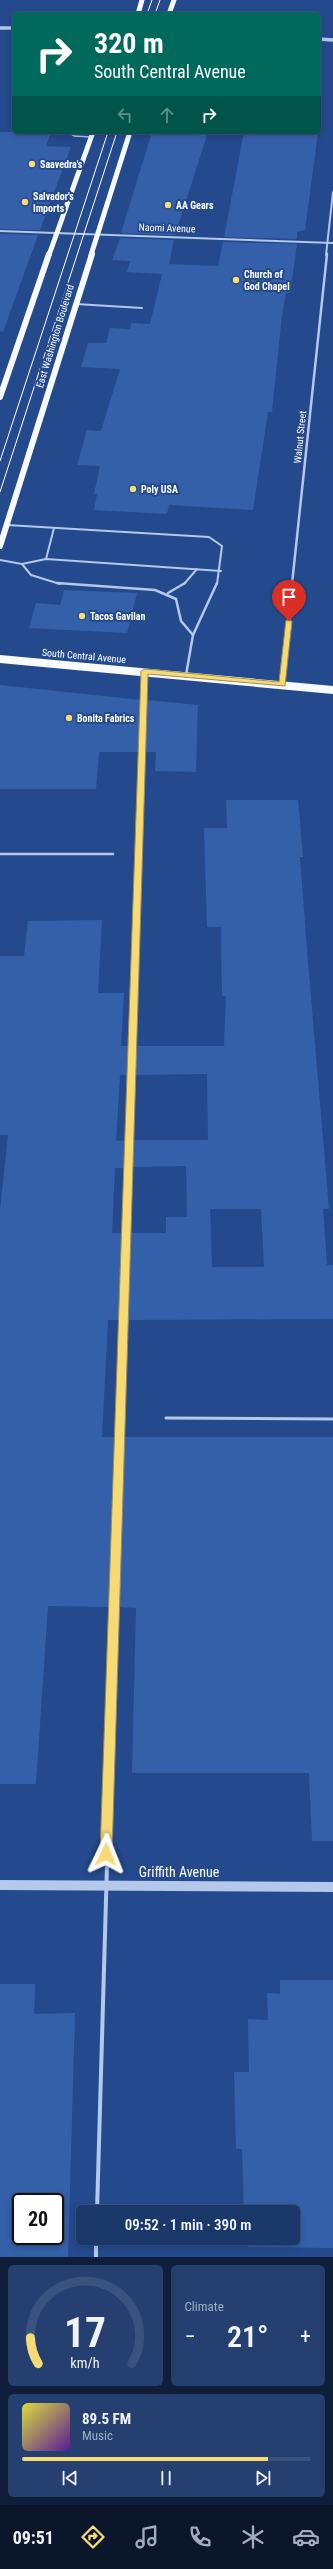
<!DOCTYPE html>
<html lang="en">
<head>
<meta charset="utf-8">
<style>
  body { margin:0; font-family:"Roboto Condensed",sans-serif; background:#243f70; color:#f1f3f6; height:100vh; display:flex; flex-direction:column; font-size:15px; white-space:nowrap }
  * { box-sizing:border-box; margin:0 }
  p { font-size:13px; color:#a0acc1 }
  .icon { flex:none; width:22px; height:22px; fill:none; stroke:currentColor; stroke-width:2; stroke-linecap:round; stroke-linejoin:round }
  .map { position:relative; height:2257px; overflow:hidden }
  .panel { display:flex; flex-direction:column; gap:8px; padding:8px; background:#0f1f3a; flex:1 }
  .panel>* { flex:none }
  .guide { position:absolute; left:12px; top:12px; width:309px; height:122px; border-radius:6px; box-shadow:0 2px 6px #0003,0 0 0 1px #39527e; background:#00695c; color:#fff; overflow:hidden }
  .speed { position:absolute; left:12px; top:2193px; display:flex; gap:8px; font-size:20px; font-weight:700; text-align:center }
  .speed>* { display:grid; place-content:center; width:52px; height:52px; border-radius:50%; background:#1b386a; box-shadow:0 2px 6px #0003,0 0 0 1px #39527e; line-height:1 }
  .speed .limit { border:2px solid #111; border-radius:6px; background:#fff; color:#111 }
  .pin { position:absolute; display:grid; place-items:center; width:34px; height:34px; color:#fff; margin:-41px -17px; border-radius:50% 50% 50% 0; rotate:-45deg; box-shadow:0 0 4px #0007 }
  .pin .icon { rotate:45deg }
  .me { position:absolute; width:44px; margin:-22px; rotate:2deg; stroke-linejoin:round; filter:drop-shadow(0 0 3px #0008) }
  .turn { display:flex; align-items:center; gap:14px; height:84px; padding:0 16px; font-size:18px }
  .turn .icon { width:52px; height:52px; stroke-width:2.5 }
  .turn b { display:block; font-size:28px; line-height:34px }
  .lanes { display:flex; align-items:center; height:38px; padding:0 16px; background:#0003; justify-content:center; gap:20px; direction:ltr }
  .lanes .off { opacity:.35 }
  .big { font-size:30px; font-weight:600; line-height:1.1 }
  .panel .widget { flex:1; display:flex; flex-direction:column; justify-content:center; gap:6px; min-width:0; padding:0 14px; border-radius:6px; background:#243f70 }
  .panel .dial { align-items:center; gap:0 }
  .dial svg { height:104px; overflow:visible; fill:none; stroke:#39527e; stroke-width:7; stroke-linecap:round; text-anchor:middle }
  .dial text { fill:#f1f3f6; stroke:none }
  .song { display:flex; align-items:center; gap:12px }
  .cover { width:48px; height:48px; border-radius:6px; background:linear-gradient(135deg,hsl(60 70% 55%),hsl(270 70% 35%)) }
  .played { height:4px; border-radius:2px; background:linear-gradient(90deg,#f6da76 85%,#39527e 85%) }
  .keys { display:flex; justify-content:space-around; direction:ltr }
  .heat { display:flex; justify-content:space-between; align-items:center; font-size:22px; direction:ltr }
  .panel .tiles { flex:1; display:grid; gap:8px; grid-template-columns:1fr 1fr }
  .widget:last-child { grid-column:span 2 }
  .trip { position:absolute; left:76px; top:2205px; width:224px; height:40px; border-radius:6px; background:#1b386a; box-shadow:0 2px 6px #0003,0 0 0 1px #39527e; font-weight:600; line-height:40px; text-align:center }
  .dock { display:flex; height:64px; justify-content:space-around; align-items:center; background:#0b162a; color:#a0acc1 }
  .dock .icon { width:28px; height:28px }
  .dock .active { color:#f6da76 }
  .dock b { font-size:18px; color:#f1f3f6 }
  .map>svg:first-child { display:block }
  .building { fill:#3460aa; fill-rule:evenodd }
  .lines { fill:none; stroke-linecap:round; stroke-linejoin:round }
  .service-far4 { stroke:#b3c8eb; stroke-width:1.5 }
  .service-far3 { stroke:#b3c8eb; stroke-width:2 }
  .service-far2 { stroke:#b3c8eb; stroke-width:2.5 }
  .service-far1 { stroke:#b3c8eb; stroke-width:3 }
  .service { stroke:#b3c8eb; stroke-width:4 }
  .minor-far2 { stroke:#b3c8eb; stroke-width:2 }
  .minor-far1 { stroke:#b3c8eb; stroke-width:2.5 }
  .minor { stroke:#b3c8eb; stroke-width:3.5 }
  .tertiary-far1 { stroke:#b3c8eb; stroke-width:3.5 }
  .tertiary { stroke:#b3c8eb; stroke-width:10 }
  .primary-far2 { stroke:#f7fafe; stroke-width:5 }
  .primary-far1 { stroke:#f7fafe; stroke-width:6 }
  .primary { stroke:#f7fafe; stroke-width:8 }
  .tram { stroke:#fff; stroke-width:1 }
  .route { fill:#f6da76; stroke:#a08e4d }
  .poi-dot { fill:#f6da76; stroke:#244a8d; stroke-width:1.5 }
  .labels { text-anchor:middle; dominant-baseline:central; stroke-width:4; stroke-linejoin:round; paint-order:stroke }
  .far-poi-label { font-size:10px; font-weight:bold; fill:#fff; stroke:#244a8d; text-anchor:start }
  .far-street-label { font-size:10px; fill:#fff; stroke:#244a8d }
  .near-street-label { font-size:14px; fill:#fff; stroke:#244a8d }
</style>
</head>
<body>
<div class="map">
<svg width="333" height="2257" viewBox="0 0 333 2257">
  <rect width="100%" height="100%" fill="#244a8d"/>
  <g class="building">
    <path d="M0,132H51L46,146L71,147L40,230L0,229Z"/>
    <path d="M152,132H208L175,235L121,233Z"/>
    <path d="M244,132H318L305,230L297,232V239L224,237Z"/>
    <path d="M0,234L38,235L3,332L0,331Z"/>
    <path d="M120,238L174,240L169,264L218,266L223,242L297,244L290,293H286L282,315L272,412H268L253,510L169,505L167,514L94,510L97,494H94L100,466L77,465L87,430L101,431L120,369L81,367L88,343H106L110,328L130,329L131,323L150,324L162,274L127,272L130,261L112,260Z"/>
    <path d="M64,590L137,593L127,633L29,628L36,603L60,605Z"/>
    <path d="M0,685L141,700L140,752H99L96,789H0Z"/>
    <path d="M147,700L198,705L196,772L155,771L156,752H145Z"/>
    <path d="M226,800H298L303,857H300L307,950L329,1209H323L327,1265H333V1319L127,1320L130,1233H166V1217H187L186,1166L132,1167L133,1140H208L207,1074L135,1075L136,1046H224L226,996H222L221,927H207L204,828H227ZM210,1209H261L264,1267H212Z"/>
    <path d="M102,920L98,993H124L121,1046H130L129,1075H120L116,1141L127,1140L126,1168H115L112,1233H124L121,1320H108L102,1437H117L111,1607L48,1606L36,1784H0V1211L8,1135H0V956H24L28,921Z"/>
    <path d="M123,1437H333V1841H312L309,1773H132L136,1608L118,1607Z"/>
    <path d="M280,1980H333V2248L248,2247V2238H293V2212H244L242,2149H236L234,2072H249L248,2019L268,2020L267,1993L280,1994Z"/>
    <path d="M0,1984H35L34,2014L75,2013L68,2257H0ZM21,2202H55V2236H21Z"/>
  </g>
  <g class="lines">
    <g class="service-far4">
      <path d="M170,13L203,14"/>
      <path d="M68,132L74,136L91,137"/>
    </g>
    <g class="service-far3">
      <path d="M76,304L142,308"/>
      <path d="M7,525L209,537L222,546L217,584"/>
      <path d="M46,559L54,528"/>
      <path d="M0,560L22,564L46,559L221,571"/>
      <path d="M22,564L31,575L60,584"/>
      <path d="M184,584L197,569"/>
    </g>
    <g class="service-far2">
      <path d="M57,583L155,590L176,599L181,621L193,635"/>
      <path d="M168,593L185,583"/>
      <path d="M186,675L193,635L217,583"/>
      <path d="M0,854H113"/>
      <path d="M134,1008L145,673"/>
    </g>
    <g class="service-far1">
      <path d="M166,1418L333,1419"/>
      <path d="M116,1554L134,1007"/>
    </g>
    <g class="service">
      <path d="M97,2212L116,1553"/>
      <path d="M96,2238V2257"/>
    </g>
    <g class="minor-far2">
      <path d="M0,231L333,243"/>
      <path d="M326,255L333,192"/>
    </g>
    <path class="minor-far1" d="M292,584L327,254"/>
    <path class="minor" d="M282,685L293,583"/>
    <g class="tertiary-far1">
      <path d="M0,28H14"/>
      <path d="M319,39L333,40"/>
    </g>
    <path class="tertiary" d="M0,1885L333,1887"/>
    <g class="primary-far2">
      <path d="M138,14L142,0"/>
      <path d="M169,14L174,0"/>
      <path d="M49,255L93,132"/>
      <path d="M91,255L130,132"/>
    </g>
    <g class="primary-far1">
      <path d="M0,397L49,254"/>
      <path d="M0,546L92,254"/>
    </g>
    <path class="primary" d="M0,659L333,690"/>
    <g class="tram">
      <path d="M147,14L152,0"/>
      <path d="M155,14L160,0"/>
      <path d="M0,461L108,132"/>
      <path d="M0,492L117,132"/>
    </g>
  </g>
  <path class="route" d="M286,620L292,621L285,686L148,674L112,1854L110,1858L106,1860L102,1858L100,1854L141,671L145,669L279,682Z"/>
  <g class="poi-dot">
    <circle cx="32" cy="164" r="4"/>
    <circle cx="25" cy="202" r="4"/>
    <circle cx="168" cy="205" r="4"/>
    <circle cx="236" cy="280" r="4"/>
    <circle cx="133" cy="489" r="4"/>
    <circle cx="82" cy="616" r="4"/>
    <circle cx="69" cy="718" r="4"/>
  </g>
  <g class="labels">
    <g class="far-poi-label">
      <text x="40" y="164">Saavedra's</text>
      <text x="33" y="196">Salvador's<tspan x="33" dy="12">Imports</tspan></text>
      <text x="176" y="205">AA Gears</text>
      <text x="244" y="274">Church of<tspan x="244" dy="12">God Chapel</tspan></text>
      <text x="141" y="489">Poly USA</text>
      <text x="90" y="616">Tacos Gavilan</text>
      <text x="77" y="718">Bonita Fabrics</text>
    </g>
    <g class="far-street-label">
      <text transform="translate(167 228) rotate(2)">Naomi Avenue</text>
      <text transform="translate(55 336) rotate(-73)">East Washington Boulevard</text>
      <text transform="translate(300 437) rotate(-84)">Walnut Street</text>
      <text transform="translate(84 656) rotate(5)">South Central Avenue</text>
    </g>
    <g class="near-street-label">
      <text x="179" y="1872">Griffith Avenue</text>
    </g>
  </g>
</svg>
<div class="speed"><div class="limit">20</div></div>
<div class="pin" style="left:289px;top:621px;background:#d93025"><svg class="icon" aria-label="arrive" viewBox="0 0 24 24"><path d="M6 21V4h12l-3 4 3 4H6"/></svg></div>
<svg class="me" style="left:106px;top:1854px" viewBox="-20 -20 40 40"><path d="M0-17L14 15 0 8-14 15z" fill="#f6da76" stroke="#fff" stroke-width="4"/></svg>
<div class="trip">09:52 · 1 min · 390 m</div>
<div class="guide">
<div class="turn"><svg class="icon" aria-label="right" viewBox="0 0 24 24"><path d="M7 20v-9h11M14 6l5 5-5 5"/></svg><div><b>320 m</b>South Central Avenue</div></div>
<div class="lanes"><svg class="icon off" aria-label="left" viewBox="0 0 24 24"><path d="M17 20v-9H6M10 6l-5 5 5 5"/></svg><svg class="icon off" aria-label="ahead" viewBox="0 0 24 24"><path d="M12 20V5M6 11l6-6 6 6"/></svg><svg class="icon" aria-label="right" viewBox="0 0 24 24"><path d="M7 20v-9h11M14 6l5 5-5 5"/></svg></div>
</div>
</div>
<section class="panel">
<div class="tiles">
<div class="widget dial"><svg viewBox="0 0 100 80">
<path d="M14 69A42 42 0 1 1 86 69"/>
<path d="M14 69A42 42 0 0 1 8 49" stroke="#f6da76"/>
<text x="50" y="56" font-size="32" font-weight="700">17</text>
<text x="50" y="72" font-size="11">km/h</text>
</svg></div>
<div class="widget"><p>Climate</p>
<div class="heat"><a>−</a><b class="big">21°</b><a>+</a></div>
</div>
<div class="widget">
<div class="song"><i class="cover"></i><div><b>89.5 FM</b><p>Music</p></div></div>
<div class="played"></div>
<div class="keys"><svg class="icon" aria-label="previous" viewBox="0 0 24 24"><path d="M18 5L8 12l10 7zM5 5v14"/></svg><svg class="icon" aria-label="pause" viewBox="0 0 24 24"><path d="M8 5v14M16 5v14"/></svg><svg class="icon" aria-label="next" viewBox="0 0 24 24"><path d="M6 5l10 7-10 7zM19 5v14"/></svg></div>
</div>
</div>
</section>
<nav class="dock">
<b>09:51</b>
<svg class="icon active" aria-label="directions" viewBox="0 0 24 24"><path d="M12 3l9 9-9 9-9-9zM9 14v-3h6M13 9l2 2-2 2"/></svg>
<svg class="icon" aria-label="music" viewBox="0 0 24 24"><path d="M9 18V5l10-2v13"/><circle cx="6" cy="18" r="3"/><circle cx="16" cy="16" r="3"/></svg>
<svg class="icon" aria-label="phone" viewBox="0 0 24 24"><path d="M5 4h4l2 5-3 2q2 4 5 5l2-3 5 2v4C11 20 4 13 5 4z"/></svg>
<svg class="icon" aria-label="climate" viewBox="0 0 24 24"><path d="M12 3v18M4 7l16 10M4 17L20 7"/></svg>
<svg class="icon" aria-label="car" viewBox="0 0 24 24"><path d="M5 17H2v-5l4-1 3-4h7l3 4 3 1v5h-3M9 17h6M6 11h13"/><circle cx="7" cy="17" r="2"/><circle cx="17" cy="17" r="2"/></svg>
</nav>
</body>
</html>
